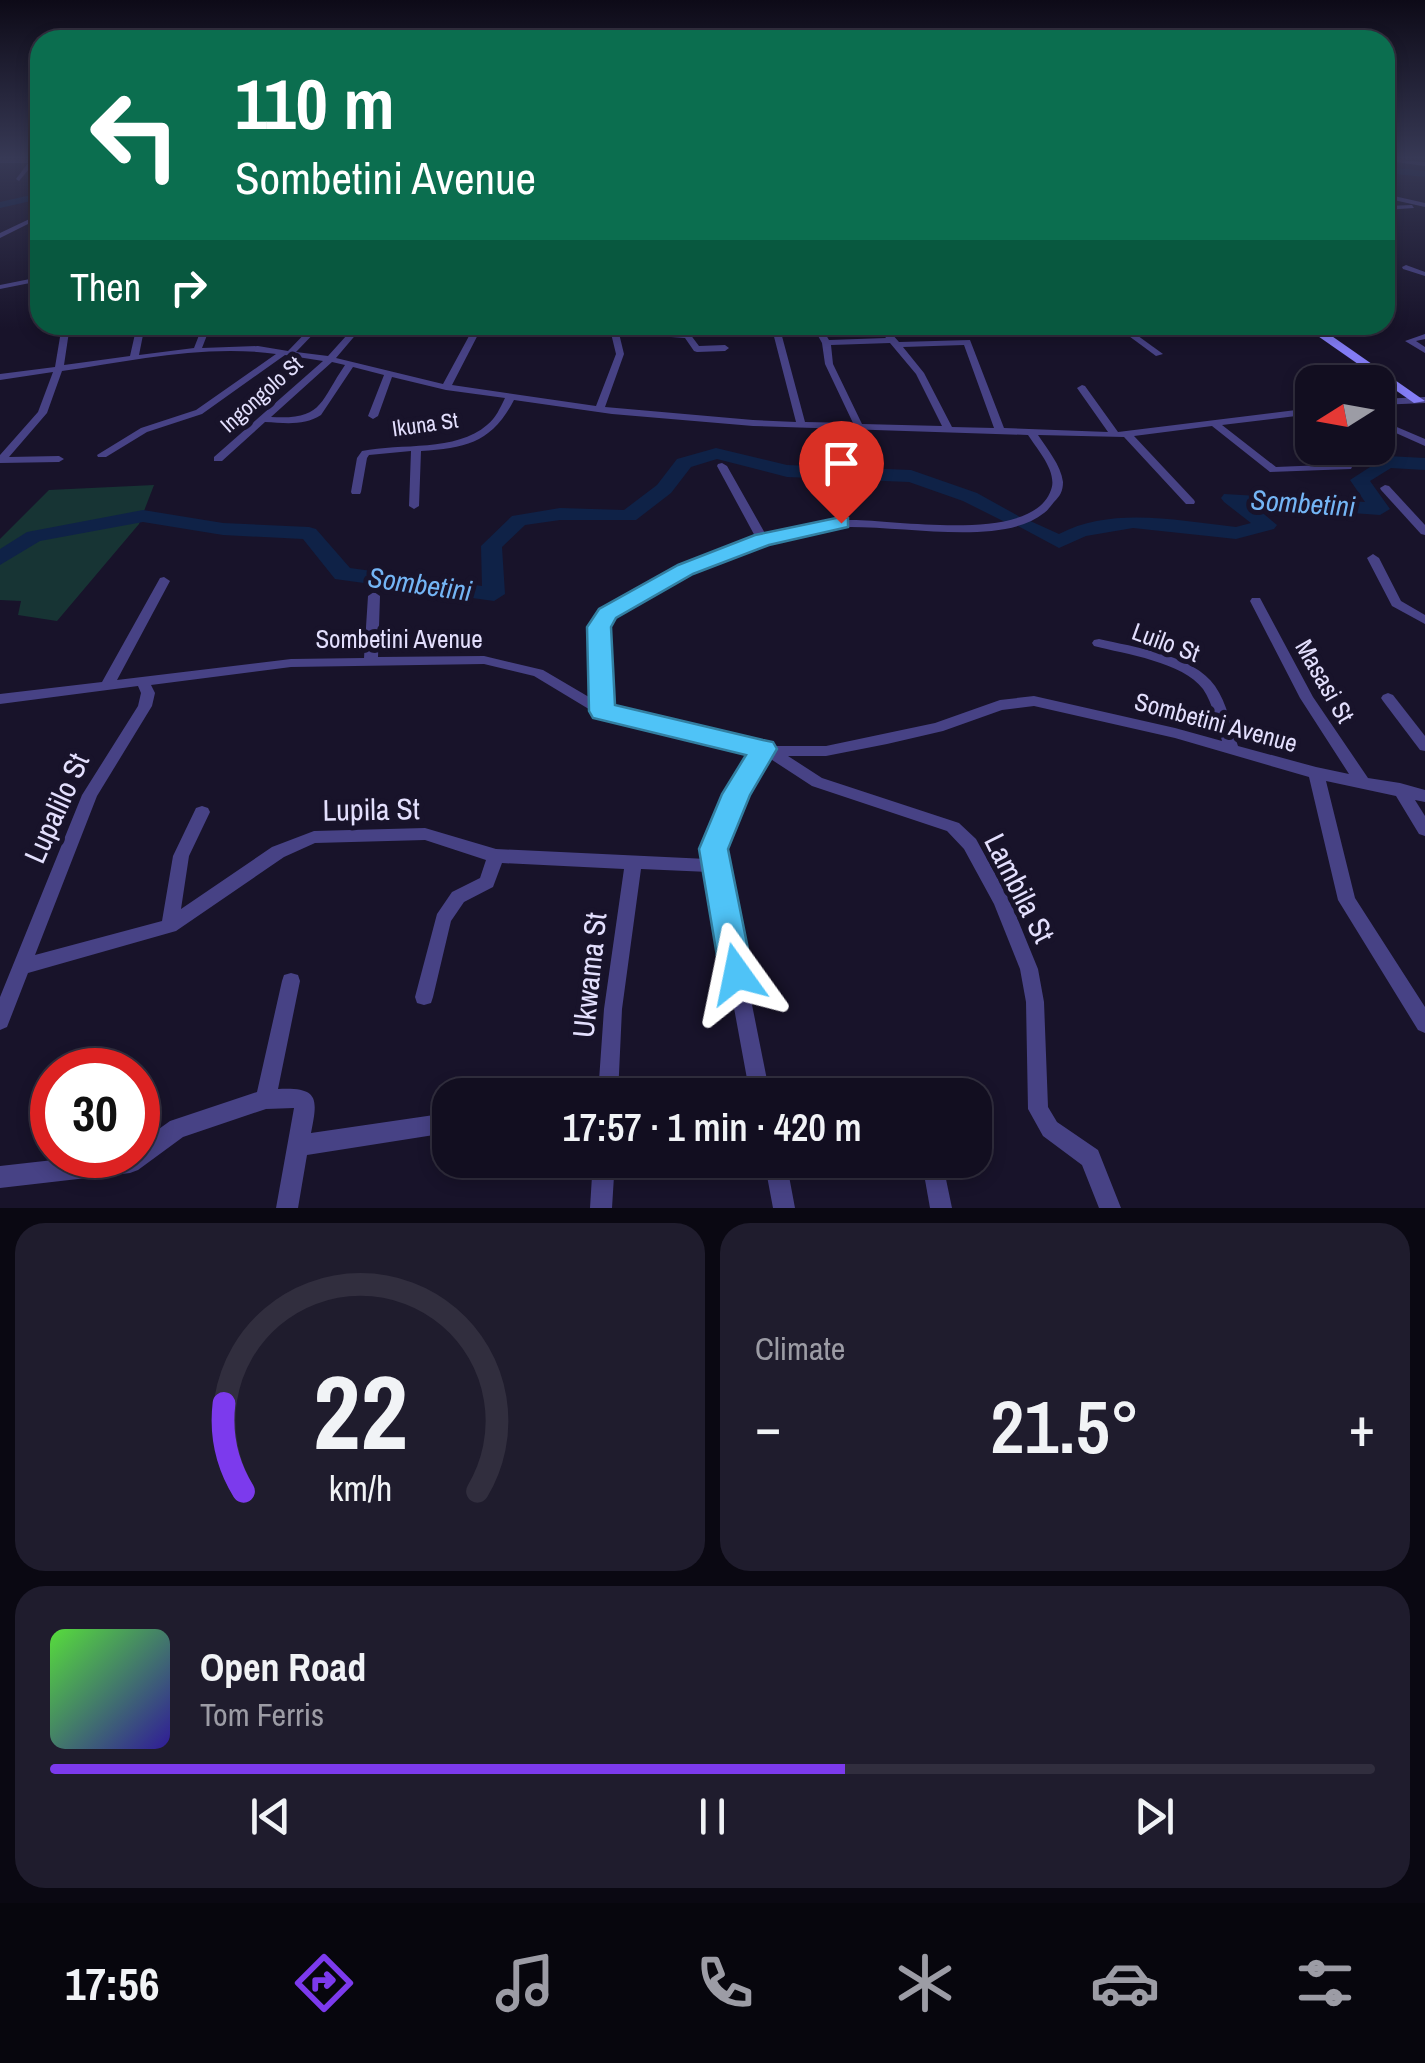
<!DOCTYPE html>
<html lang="en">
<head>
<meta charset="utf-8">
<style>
  body { margin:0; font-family:"Archivo Narrow",sans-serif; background:#1f1c2d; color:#f1f3f6; height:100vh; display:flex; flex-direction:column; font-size:38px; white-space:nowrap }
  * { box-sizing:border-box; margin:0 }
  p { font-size:32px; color:#9c9ca5 }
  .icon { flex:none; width:55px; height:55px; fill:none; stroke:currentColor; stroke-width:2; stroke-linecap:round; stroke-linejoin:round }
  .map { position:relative; height:1208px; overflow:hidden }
  .drawer { display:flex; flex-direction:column; gap:15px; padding:15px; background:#0a0812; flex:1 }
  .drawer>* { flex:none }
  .hud { position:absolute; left:30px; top:30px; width:1365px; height:305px; border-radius:30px; box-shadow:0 5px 15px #0003,0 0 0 2px #312e3e; background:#0b6e4f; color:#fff; overflow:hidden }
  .needle { width:65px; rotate:259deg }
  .buttons { position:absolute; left:1295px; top:365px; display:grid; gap:20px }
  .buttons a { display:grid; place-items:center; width:100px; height:100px; border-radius:20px; background:#120e20; box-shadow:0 5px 15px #0003,0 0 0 2px #312e3e; font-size:50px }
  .speed { position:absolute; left:30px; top:1048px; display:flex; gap:20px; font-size:50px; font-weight:700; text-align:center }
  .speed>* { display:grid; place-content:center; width:130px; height:130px; border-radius:50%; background:#120e20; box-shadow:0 5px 15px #0003,0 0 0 2px #312e3e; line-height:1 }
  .speed .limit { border:15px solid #d22; background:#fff; color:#111 }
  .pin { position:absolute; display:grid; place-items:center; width:85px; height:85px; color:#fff; margin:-102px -42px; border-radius:50% 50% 50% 0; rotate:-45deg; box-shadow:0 0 10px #0007 }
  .pin .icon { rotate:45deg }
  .me { position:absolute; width:110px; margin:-55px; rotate:348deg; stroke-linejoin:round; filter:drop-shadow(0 0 8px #0008) }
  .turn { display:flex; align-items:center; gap:35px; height:210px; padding:0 40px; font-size:45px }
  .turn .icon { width:130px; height:130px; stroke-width:2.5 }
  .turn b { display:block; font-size:70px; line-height:85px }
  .then { display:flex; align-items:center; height:95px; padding:0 40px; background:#0003; gap:20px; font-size:38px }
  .big { font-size:75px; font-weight:600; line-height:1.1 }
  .drawer .tile { flex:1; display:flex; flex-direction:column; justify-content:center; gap:15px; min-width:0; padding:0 35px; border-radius:30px; background:#1f1c2d }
  .drawer .dial { align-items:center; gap:0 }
  .dial svg { height:260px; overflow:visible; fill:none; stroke:#312e3e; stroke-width:7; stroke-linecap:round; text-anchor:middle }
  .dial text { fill:#f1f3f6; stroke:none }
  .song { display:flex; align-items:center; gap:30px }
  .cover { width:120px; height:120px; border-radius:15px; background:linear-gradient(135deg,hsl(110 70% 55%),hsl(250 70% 35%)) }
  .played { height:10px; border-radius:5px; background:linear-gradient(90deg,#7c3aed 60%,#312e3e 60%) }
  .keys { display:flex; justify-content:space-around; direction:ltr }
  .heat { display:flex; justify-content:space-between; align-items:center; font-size:55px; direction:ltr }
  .drawer .tiles { flex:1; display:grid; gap:15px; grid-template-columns:1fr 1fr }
  .tile:last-child { grid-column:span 2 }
  .trip { position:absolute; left:432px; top:1078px; width:560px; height:100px; border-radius:30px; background:#120e20; box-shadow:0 5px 15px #0003,0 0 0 2px #312e3e; font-weight:600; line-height:100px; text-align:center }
  .dock { display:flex; height:160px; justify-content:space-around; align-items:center; background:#07060d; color:#9c9ca5 }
  .dock .icon { width:70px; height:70px }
  .dock .current { color:#7c3aed }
  .dock b { font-size:45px; color:#f1f3f6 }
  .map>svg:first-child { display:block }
  .green { fill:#173434 }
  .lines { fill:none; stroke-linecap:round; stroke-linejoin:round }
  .river { fill:#0f2247; fill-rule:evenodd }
  .street { fill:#474285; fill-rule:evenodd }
  .secondary { fill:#847df6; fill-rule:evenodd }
  .route { fill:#4fc3f7; stroke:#337fa1; stroke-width:2.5 }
  .labels { text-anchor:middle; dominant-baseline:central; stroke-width:10; stroke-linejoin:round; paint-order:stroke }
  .far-street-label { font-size:22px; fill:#e3dffd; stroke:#18132a }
  .street-label { font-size:25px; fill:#e3dffd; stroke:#18132a }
  .water-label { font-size:28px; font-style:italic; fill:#74b5f5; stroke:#18132a }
  .near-street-label { font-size:30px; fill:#e3dffd; stroke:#18132a }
</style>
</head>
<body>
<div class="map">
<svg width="1425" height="1208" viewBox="0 0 1425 1208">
  <rect width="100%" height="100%" fill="#18132a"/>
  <path class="green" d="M154,485L139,524L57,621L18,615L21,601L0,600V539L49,490Z"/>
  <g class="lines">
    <g class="river">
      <path d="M1385,167L1425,171V177L1385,173Z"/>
      <path d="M40,193V199L0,208V202Z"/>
      <path d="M716,448L787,465L911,470L977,493L1022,518L1012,524L1005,522L963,501L909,482L787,477L717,459L691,467L671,493L636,520H560L525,525L502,547L505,594L494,601L335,579L303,539L223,535L143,522L40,541L0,565V549L27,532L143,510L223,523L309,527L316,529L350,568L482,586L481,546L512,516L560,508L624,510L657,485L677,459Z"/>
      <path d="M1387,456L1425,458V470L1391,468L1370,481L1390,509L1380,515L1254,506L1277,525L1274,529L1236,539L1133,528L1086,536L1059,548L1018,526L1028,520L1059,534C1113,506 1178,521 1236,527L1251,523L1224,502L1221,498L1224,494L1365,502L1350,480Z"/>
    </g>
    <g class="street">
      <path d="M0,159L40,160V164L34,163L19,181L16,179L28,163H0Z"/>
      <path d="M1386,159L1425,162V166L1388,161Z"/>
      <path d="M1385,194L1425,203V207L1385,198Z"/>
      <path d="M1412,205L1414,208L1385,210V206Z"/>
      <path d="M40,214V218L0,238V233Z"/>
      <path d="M1406,265L1425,272V276L1403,269L1402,267Z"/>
      <path d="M40,277V281L0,289V285Z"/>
      <path d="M62,325H70L64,365L130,356L137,325H145L139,355L194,348L203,325H211L202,348L258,346L288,351L313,325H322L296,352L328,356L356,325H364L336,358L443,384L475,325H483L452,385L596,406L616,354L609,325H617L624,354L605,407L753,420L796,422L771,325H779L805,422L853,423L825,364L822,343L812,325H820L829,340L886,338L876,325H884L899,342L970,340L1004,428L1108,432L1077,388L1082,385L1085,386L1118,432L1312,408V414L1222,425L1276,467L1347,464L1352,467L1351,469L1270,472L1212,426L1134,436L1194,500L1195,502L1194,504H1186L1124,437L1038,435C1047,449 1061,465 1063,482C1063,491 1060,496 1054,502C1051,506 1048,510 1044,513C997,551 879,519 820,529C762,539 708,562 656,590C633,602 607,607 604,637L609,708L770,746H826L935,723L1000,700L1034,696L1175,728L1222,741C1217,724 1213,704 1203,689C1183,662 1125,654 1094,646L1092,643L1094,640L1099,639C1133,647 1194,655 1215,686C1227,703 1231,726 1238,746L1316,767L1349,774L1300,698L1250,601L1252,598H1260L1313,697L1368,778L1400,783L1425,790V802L1415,800L1425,816V836L1419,834L1396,796L1326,781L1355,898L1425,1007V1033L1418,1030L1338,900L1309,777L1175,738L1034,706L1002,710L943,731L887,744L826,756H788L822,778L959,823L976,839L1011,903L1038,969L1044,1002L1048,1107L1057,1122L1098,1150L1121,1208H1099L1082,1165L1043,1136L1028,1109L1026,1002L1020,969L994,904L964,849L947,831L812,786L766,756L733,818L721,849L770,1095H750L709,872L641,869L622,1009L618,1095H598L604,1009L624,869L502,863L493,887L464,902L451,921L433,997L431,1003L424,1005L417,1003L415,997L437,914L452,892L480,878L486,860L425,840L315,843L284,857L176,931L28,973L7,1027L0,1030V997L82,795L138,706L141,693L138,686L0,704V694L102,682L160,578L164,577L170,581L117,680L291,659L364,658L368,596L374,592L380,596L378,657L484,656L543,670L594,700C593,678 586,643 594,623C604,595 725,548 756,538L717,466L718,464L722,463L727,466L766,535C793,527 821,521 849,520C894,519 1032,545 1051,490C1058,472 1037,449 1028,435L753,426L612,414L514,400C492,442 467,448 421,451L419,506L414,509L409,506L411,451L369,455L367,458L361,492L360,494H352L351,492L357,458L362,451C401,443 456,452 487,425C496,418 500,408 505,398L446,390L392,377L378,416L373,419L368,416L384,375L353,367L321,415C304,426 285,423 265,422L222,461H214V457L323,361L285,355L202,414L147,432L106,457H98L97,455L141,428L196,410L276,354C205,344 132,361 62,371L47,413L9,457L59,456L64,459L59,462L0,463V455L38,412L53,372L0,380V374L55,367ZM890,343L916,374L942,426L862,424L833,364L831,345ZM964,345L994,428L952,427L924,373L903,347ZM332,362L345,365C319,403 323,420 271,417ZM484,664L534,676L597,714L754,752C740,777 702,833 707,859L496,849L425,828L314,831L272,847L181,909L189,856L210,812L208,808L202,806L196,808L173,856L162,921L35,955L97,796L152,706L155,693L151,685L291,667Z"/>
      <path d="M1010,325H1018L1019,335H1013Z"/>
      <path d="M1114,325H1123L1163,354L1156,356Z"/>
      <path d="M640,331L687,334H690L699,346L725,345L729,348L725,351L697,352L694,351L685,338L643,335L639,333Z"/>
      <path d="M1425,334V339L1416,341L1425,347V353L1405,341Z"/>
      <path d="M1425,397V403L1378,405V399Z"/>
      <path d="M1378,419L1425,439V446L1378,425Z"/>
      <path d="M1385,485L1389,486L1425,525V535L1421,534L1381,490L1380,488Z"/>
      <path d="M1373,554L1379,558L1401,601L1425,615V624L1392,606L1367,558Z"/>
      <path d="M1388,693L1393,695L1425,736V751L1420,750L1383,701L1381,698L1383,695Z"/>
      <path d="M291,973L298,975L300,981L278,1089C319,1087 318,1098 311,1133L434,1115L441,1118L444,1125L441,1132L434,1135L307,1155L298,1208H276L294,1108L266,1109L183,1137L138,1170L130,1173L0,1188V1166L98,1155H138V1144L170,1121L257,1092L282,981L284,975Z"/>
      <path d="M593,1160H615L612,1208H590Z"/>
      <path d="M764,1160H786L795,1208H773Z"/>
      <path d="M924,1160H942L952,1208H930L922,1163Z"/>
    </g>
    <path class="secondary" d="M1302,325H1316L1425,401L1414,403Z"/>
  </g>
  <linearGradient id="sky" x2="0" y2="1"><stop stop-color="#0d0a17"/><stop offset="0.48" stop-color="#373955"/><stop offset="1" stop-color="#373955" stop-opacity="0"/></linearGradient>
  <rect width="1425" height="329" fill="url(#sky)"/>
  <path class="route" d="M841,517L848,518V527L769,545L693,574L616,618L611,627L615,705L763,740L773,742L777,749L750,795L728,849L753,974L749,985L737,989L725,985L720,974L699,849L722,794L746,755L593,718L589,711L587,627L599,609L678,565L755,535Z"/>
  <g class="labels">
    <g class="far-street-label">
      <text transform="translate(261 394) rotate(-42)">Ingongolo St</text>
      <text transform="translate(425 424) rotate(-8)">Ikuna St</text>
    </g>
    <g class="street-label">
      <text x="399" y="639">Sombetini Avenue</text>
      <text transform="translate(1166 642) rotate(20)">Luilo St</text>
      <text transform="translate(1325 681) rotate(60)">Masasi St</text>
      <text transform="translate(1216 722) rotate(15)">Sombetini Avenue</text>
    </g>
    <g class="water-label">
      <text transform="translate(1303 503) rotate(4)">Sombetini</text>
      <text transform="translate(420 584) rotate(8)">Sombetini</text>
    </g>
    <g class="near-street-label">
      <text transform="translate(56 808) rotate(-66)">Lupalilo St</text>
      <text transform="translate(371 809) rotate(-1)">Lupila St</text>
      <text transform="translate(1020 888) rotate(63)">Lambila St</text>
      <text transform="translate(589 975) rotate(-84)">Ukwama St</text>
    </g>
  </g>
</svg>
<div class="buttons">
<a><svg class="needle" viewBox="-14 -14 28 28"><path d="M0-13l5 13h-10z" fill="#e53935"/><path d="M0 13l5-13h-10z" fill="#9c9ca5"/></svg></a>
</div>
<div class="speed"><div class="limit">30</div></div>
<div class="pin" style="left:841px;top:523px;background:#d93025"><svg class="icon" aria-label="arrive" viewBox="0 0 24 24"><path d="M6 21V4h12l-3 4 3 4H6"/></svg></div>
<svg class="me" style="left:737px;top:974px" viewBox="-20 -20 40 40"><path d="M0-17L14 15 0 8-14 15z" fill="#4fc3f7" stroke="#fff" stroke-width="4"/></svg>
<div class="trip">17:57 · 1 min · 420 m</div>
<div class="hud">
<div class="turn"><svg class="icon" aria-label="left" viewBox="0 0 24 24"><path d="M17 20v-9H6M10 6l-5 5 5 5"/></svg><div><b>110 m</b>Sombetini Avenue</div></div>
<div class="then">Then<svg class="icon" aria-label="right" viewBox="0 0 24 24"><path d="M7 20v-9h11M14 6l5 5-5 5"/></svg></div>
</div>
</div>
<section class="drawer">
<div class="tiles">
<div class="tile dial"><svg viewBox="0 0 100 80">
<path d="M14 69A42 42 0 1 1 86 69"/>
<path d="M14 69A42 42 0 0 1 8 42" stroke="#7c3aed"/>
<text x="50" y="56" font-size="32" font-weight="700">22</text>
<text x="50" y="72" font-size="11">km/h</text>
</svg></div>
<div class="tile"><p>Climate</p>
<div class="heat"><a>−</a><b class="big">21.5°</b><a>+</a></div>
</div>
<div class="tile">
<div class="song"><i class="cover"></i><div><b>Open Road</b><p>Tom Ferris</p></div></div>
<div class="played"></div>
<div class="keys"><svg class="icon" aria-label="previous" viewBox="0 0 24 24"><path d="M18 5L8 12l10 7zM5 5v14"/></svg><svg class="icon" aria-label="pause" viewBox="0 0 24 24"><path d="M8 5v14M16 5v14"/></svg><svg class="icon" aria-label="next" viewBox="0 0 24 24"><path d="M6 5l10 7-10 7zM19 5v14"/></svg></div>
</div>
</div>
</section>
<nav class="dock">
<b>17:56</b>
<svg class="icon current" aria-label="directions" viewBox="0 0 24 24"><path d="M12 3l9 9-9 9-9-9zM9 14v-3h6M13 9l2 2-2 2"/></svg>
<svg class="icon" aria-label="music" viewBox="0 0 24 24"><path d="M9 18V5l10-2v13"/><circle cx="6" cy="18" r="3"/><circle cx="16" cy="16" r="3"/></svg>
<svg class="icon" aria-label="phone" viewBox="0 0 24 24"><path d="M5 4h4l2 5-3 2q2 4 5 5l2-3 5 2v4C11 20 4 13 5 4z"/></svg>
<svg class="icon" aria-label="climate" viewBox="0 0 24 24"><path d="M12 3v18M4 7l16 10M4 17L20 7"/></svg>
<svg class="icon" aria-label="car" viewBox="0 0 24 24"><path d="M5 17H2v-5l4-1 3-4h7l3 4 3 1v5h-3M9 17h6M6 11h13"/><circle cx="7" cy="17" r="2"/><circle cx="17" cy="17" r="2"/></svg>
<svg class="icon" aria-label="filters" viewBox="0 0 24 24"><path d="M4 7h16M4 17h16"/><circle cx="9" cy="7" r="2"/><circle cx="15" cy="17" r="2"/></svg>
</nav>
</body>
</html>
